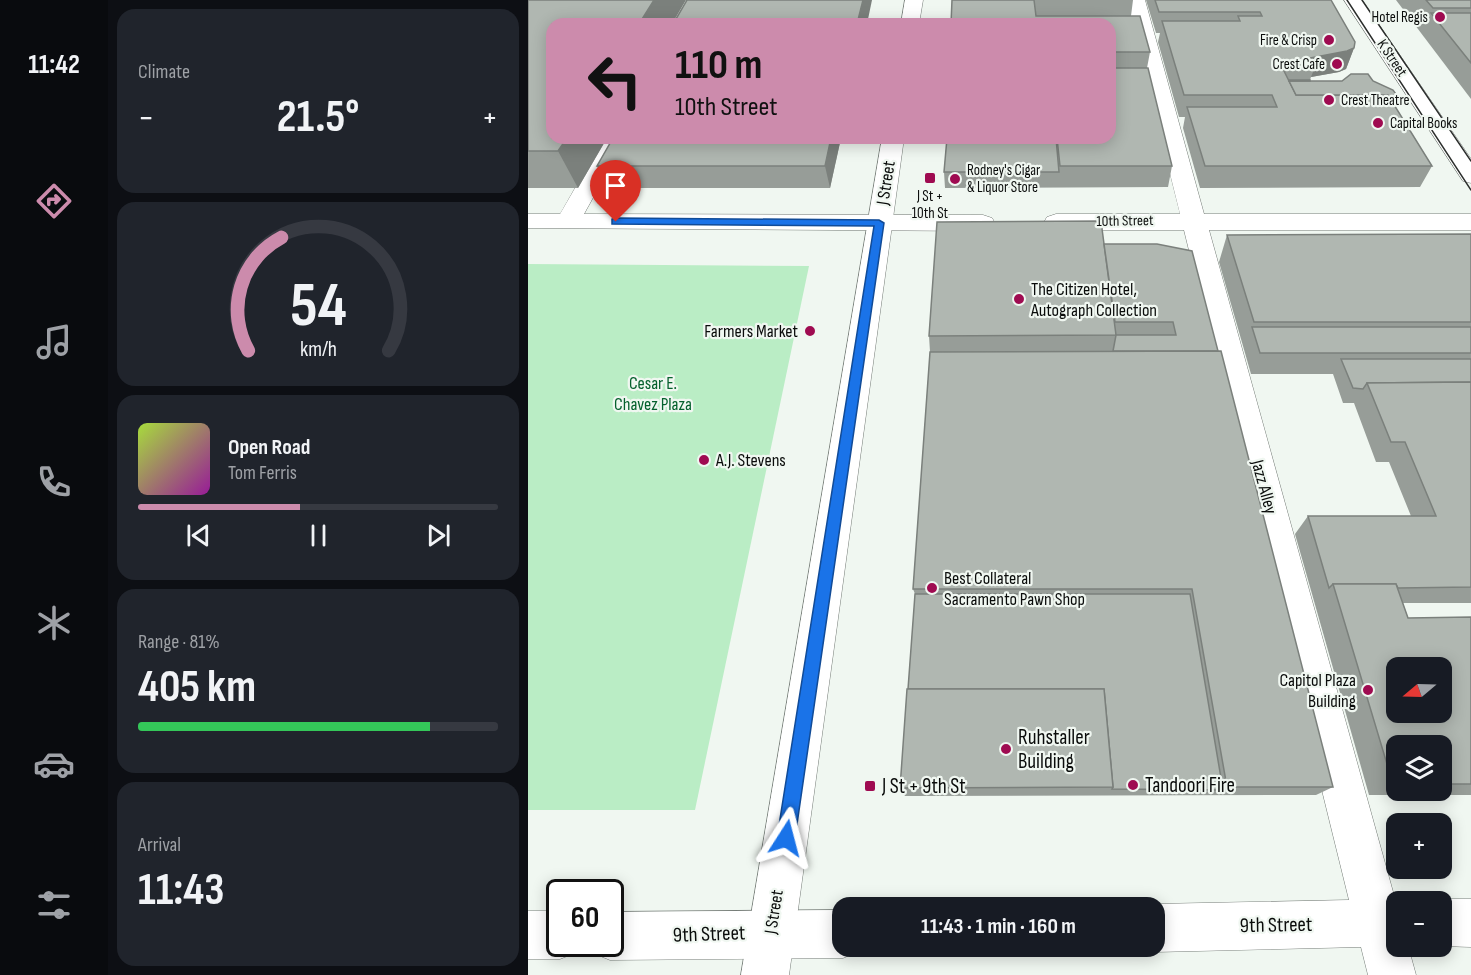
<!DOCTYPE html>
<html lang="en">
<head>
<meta charset="utf-8">
<style>
  body { margin:0; font-family:"Sofia Sans Condensed",sans-serif; background:#20242c; color:#f1f3f6; height:100vh; display:flex; flex-direction:column; font-size:22px; white-space:nowrap }
  * { box-sizing:border-box; margin:0 }
  p { font-size:20px; color:#9ea1a6 }
  .icon { flex:none; width:33px; height:33px; fill:none; stroke:currentColor; stroke-width:2; stroke-linecap:round; stroke-linejoin:round }
  .map { position:relative; flex:1; overflow:hidden }
  .details { display:flex; flex-direction:column; gap:9px; padding:9px; background:#0d0f14; width:420px }
  .details>* { flex:none }
  .top-card { position:absolute; left:18px; top:18px; width:570px; height:126px; border-radius:18px; box-shadow:0 3px 15px #0003; background:#cc8bac; color:#111; overflow:hidden }
  .needle { width:39px; rotate:251deg }
  .fabs { position:absolute; left:858px; top:657px; display:grid; gap:12px }
  .fabs a { display:grid; place-items:center; width:66px; height:66px; border-radius:12px; background:#171b24; box-shadow:0 3px 15px #0003; font-size:30px }
  .speed { position:absolute; left:18px; top:879px; display:flex; gap:12px; font-size:30px; font-weight:700; text-align:center }
  .speed>* { display:grid; place-content:center; width:78px; height:78px; border-radius:50%; background:#171b24; box-shadow:0 3px 15px #0003; line-height:1 }
  .speed .limit { border:3px solid #111; border-radius:9px; background:#fff; color:#111 }
  .pin { position:absolute; display:grid; place-items:center; width:51px; height:51px; color:#fff; margin:-62px -26px; border-radius:50% 50% 50% 0; rotate:-45deg; box-shadow:0 0 6px #0007 }
  .pin .icon { rotate:45deg }
  .me { position:absolute; width:66px; margin:-33px; rotate:9deg; stroke-linejoin:round; filter:drop-shadow(0 0 4px #0008) }
  .turn { display:flex; align-items:center; gap:21px; height:126px; padding:0 30px; font-size:27px }
  .turn .icon { width:78px; height:78px; stroke-width:2.5 }
  .turn b { display:block; font-size:42px; line-height:51px }
  .big { font-size:45px; font-weight:700; line-height:1.1 }
  .details .widget { flex:1; display:flex; flex-direction:column; justify-content:center; gap:9px; min-width:0; padding:0 21px; border-radius:18px; background:#20242c }
  .details .dial { align-items:center; gap:0 }
  .dial svg { height:156px; overflow:visible; fill:none; stroke:#363941; stroke-width:7; stroke-linecap:round; text-anchor:middle }
  .dial text { fill:#f1f3f6; stroke:none }
  .song { display:flex; align-items:center; gap:18px }
  .cover { width:72px; height:72px; border-radius:9px; background:linear-gradient(135deg,hsl(80 70% 55%),hsl(300 70% 35%)) }
  .played { height:6px; border-radius:3px; background:linear-gradient(90deg,#cc8bac 45%,#363941 45%) }
  .keys { display:flex; justify-content:space-around; direction:ltr }
  .heat { display:flex; justify-content:space-between; align-items:center; font-size:33px; direction:ltr }
  .charge { height:9px; border-radius:4px; background:linear-gradient(90deg,#34c759 81%,#363941 0) }
  .trip { position:absolute; left:304px; top:897px; width:333px; height:60px; border-radius:18px; background:#171b24; box-shadow:0 3px 15px #0003; font-weight:700; line-height:60px; text-align:center }
  main { display:flex; flex:1; min-height:0 }
  .dock { display:flex; flex-direction:column; width:108px; justify-content:space-around; align-items:center; background:#090b0e; color:#9ea1a6 }
  .dock .icon { width:42px; height:42px }
  .dock .selected { color:#cc8bac }
  .dock b { font-size:27px; color:#f1f3f6 }
  .map>svg:first-child { display:block }
  .green { fill:#baedc5 }
  .lines { fill:none; stroke-linecap:round; stroke-linejoin:round }
  .minor-casing { stroke:#747b76; stroke-width:1 }
  .major-casing { stroke:#747b76; stroke-width:1 }
  .minor { fill:#fff; fill-rule:evenodd }
  .major { fill:#fff; fill-rule:evenodd }
  .tram { stroke:#2b2e2c; stroke-width:1.5 }
  .wall { fill:#979d98; fill-rule:evenodd }
  .shaded-wall { fill:#7b807c }
  .building { fill:#b0b7b1; stroke:#7b807c; stroke-width:1.5; fill-rule:evenodd }
  .route { fill:#1a73e8; stroke:#114b97; stroke-width:1.5 }
  .poi-dot { fill:#9f0b51; stroke:#f0f7f1; stroke-width:2 }
  .labels { text-anchor:middle; dominant-baseline:central; stroke-width:4.5; stroke-linejoin:round; paint-order:stroke }
  .far-poi-label { font-size:15px; fill:#0a0c0b; stroke:#f0f7f1; text-anchor:end }
  .far-street-label { font-size:15px; fill:#0a0c0b; stroke:#f0f7f1 }
  .street-label { font-size:18px; fill:#0a0c0b; stroke:#f0f7f1 }
  .poi-label { font-size:18px; fill:#0a0c0b; stroke:#f0f7f1; text-anchor:start }
  .park-label { font-size:18px; fill:#05612d; stroke:#f0f7f1 }
  .near-poi-label { font-size:21px; fill:#0a0c0b; stroke:#f0f7f1; text-anchor:start }
  .near-street-label { font-size:21px; fill:#0a0c0b; stroke:#f0f7f1 }
</style>
</head>
<body>
<main>
<nav class="dock">
<b>11:42</b>
<svg class="icon selected" aria-label="directions" viewBox="0 0 24 24"><path d="M12 3l9 9-9 9-9-9zM9 14v-3h6M13 9l2 2-2 2"/></svg>
<svg class="icon" aria-label="music" viewBox="0 0 24 24"><path d="M9 18V5l10-2v13"/><circle cx="6" cy="18" r="3"/><circle cx="16" cy="16" r="3"/></svg>
<svg class="icon" aria-label="phone" viewBox="0 0 24 24"><path d="M5 4h4l2 5-3 2q2 4 5 5l2-3 5 2v4C11 20 4 13 5 4z"/></svg>
<svg class="icon" aria-label="climate" viewBox="0 0 24 24"><path d="M12 3v18M4 7l16 10M4 17L20 7"/></svg>
<svg class="icon" aria-label="car" viewBox="0 0 24 24"><path d="M5 17H2v-5l4-1 3-4h7l3 4 3 1v5h-3M9 17h6M6 11h13"/><circle cx="7" cy="17" r="2"/><circle cx="17" cy="17" r="2"/></svg>
<svg class="icon" aria-label="filters" viewBox="0 0 24 24"><path d="M4 7h16M4 17h16"/><circle cx="9" cy="7" r="2"/><circle cx="15" cy="17" r="2"/></svg>
</nav>
<section class="details">
<div class="widget"><p>Climate</p>
<div class="heat"><a>−</a><b class="big">21.5°</b><a>+</a></div>
</div>
<div class="widget dial"><svg viewBox="0 0 100 80">
<path d="M14 69A42 42 0 1 1 86 69"/>
<path d="M14 69A42 42 0 0 1 31 11" stroke="#cc8bac"/>
<text x="50" y="56" font-size="32" font-weight="700">54</text>
<text x="50" y="72" font-size="11">km/h</text>
</svg></div>
<div class="widget">
<div class="song"><i class="cover"></i><div><b>Open Road</b><p>Tom Ferris</p></div></div>
<div class="played"></div>
<div class="keys"><svg class="icon" aria-label="previous" viewBox="0 0 24 24"><path d="M18 5L8 12l10 7zM5 5v14"/></svg><svg class="icon" aria-label="pause" viewBox="0 0 24 24"><path d="M8 5v14M16 5v14"/></svg><svg class="icon" aria-label="next" viewBox="0 0 24 24"><path d="M6 5l10 7-10 7zM19 5v14"/></svg></div>
</div>
<div class="widget"><p>Range · 81%</p><b class="big">405 km</b><div class="charge"></div></div>
<div class="widget"><p>Arrival</p><b class="big">11:43</b></div>
</section>
<div class="map">
<svg width="943" height="975" viewBox="0 0 943 975">
  <rect width="100%" height="100%" fill="#f0f7f1"/>
  <path class="green" d="M0,264L281,266L167,810H0Z"/>
  <g class="lines">
    <defs>
      <g id="minor">
        <path d="M599,0H617L676,214H943V230H681L867,899L873,902H868V946H880L888,975H840L833,947L627,952L615,946H627V908H620L627,904L821,900L656,230H528L519,227L516,222L519,217L528,214H652Z"/>
        <path d="M816,0H834L943,159V183L935,181Z"/>
        <path d="M76,138H98L56,214L455,215L464,218L467,223L464,228L455,231L0,228V214H32Z"/>
        <path d="M914,899H943V947L914,946V902H909Z"/>
        <path d="M315,910V946H334L332,951L315,958L82,960L65,953L61,944H82V912Z"/>
        <path d="M0,911H32V944H52L49,952L32,959H0Z"/>
      </g>
      <g id="major">
        <path d="M377,0H395L391,24H373Z"/>
        <path d="M354,138H376L261,975H213Z"/>
      </g>
    </defs>
    <use href="#minor" class="minor-casing"/>
    <use href="#major" class="major-casing"/>
    <use href="#minor" class="minor"/>
    <use href="#major" class="major"/>
    <g class="tram">
      <path d="M819,0L943,190"/>
      <path d="M834,0L943,161"/>
    </g>
  </g>
  <g class="wall">
    <path d="M0,0L24,138H79L50,188H0Z"/>
    <path d="M424,0H605L603,16L622,52L619,68L644,166L640,187L417,188L416,172L419,138H582V24H423Z"/>
    <path d="M618,0H803L826,48L818,69L811,72L783,77L782,80V81H845L864,101L904,166L892,187L672,188L655,128L657,117H651L630,42L632,33H628Z"/>
    <path d="M868,0H943V99Z"/>
    <path d="M85,138H313L302,188H80L69,166Z"/>
    <path d="M943,234V603H875L880,618L943,617V795H841L767,534L780,516H883L861,462H848L826,403H815L805,374H723L691,262L699,235ZM868,746H914V790H868Z"/>
    <path d="M576,244L690,351L805,787L788,795L377,796L372,788L380,689L387,594L385,589L402,352L401,336Z"/>
  </g>
  <g class="shaded-wall">
    <path d="M126,0H158L144,24H111Z"/>
    <path d="M335,0H344L339,24H329Z"/>
    <path d="M826,48L818,69L811,72L783,77L787,67L782,58Z"/>
    <path d="M39,138H79L50,188L30,151Z"/>
    <path d="M303,138H313L302,188L297,166Z"/>
  </g>
  <g class="building">
    <path d="M0,0H126L111,24H24V138H39L30,151H0Z"/>
    <path d="M159,0H335L329,24H145Z"/>
    <path d="M424,0H506L508,16H612L622,52H582V24H423Z"/>
    <path d="M627,0H803L827,42L826,48L819,51L782,58L787,67H754L768,95H860L904,166H677L659,107H749L744,95H656L634,21H712L710,16H734L732,12H631Z"/>
    <path d="M898,0H943V8H905Z"/>
    <path d="M903,13H943V63Z"/>
    <path d="M582,68H620L644,166H532L529,138H582Z"/>
    <path d="M823,74H840L845,81L865,90L868,94L862,98L860,95H768L761,81H814Z"/>
    <rect x="761" y="80" width="21" height="1"/>
    <path d="M85,138H303L297,166H69Z"/>
    <path d="M419,138H528L531,172H416Z"/>
    <path d="M573,221L588,335L401,336L409,222Z"/>
    <path d="M943,234V322H726L699,235Z"/>
    <path d="M576,244H629L664,251L690,351H585L588,335H648L645,322H587Z"/>
    <path d="M724,327H943V353H732Z"/>
    <path d="M693,351L805,787H699L664,589H385L402,352Z"/>
    <path d="M813,359H943V382L839,383L835,389L825,388Z"/>
    <path d="M943,382V587L870,588L868,584H805L801,588L780,516H908L877,442H863L839,383Z"/>
    <path d="M805,584H868L880,618L943,617V784H914V746H868V784H865ZM868,668H914V712H868Z"/>
    <path d="M387,594H662L695,790L584,789L585,787L576,689H380Z"/>
    <path d="M379,689H576L585,787L372,788Z"/>
  </g>
  <path class="route" d="M88,218L351,220L356,223L267,838L264,844L258,847L252,844L249,838L346,226L84,224V219Z"/>
  <g class="poi-dot">
    <circle cx="912" cy="17" r="6"/>
    <circle cx="801" cy="40" r="6"/>
    <circle cx="809" cy="64" r="6"/>
    <circle cx="801" cy="100" r="6"/>
    <circle cx="850" cy="123" r="6"/>
    <rect x="396" y="172" width="12" height="12" rx="3"/>
    <circle cx="427" cy="179" r="6"/>
    <circle cx="491" cy="299" r="6"/>
    <circle cx="282" cy="331" r="6"/>
    <circle cx="176" cy="460" r="6"/>
    <circle cx="404" cy="588" r="6"/>
    <circle cx="840" cy="690" r="6"/>
    <circle cx="478" cy="749" r="6"/>
    <circle cx="605" cy="785" r="6"/>
    <rect x="336" y="780" width="12" height="12" rx="3"/>
  </g>
  <g class="labels">
    <g class="far-poi-label">
      <text x="900" y="17">Hotel Regis</text>
      <text x="789" y="40">Fire &amp; Crisp</text>
      <text x="797" y="64">Crest Cafe</text>
      <text x="813" y="100" text-anchor="start">Crest Theatre</text>
      <text x="862" y="123" text-anchor="start">Capital Books</text>
      <text x="439" y="170" text-anchor="start">Rodney's Cigar<tspan x="439" dy="17">&amp; Liquor Store</tspan></text>
      <text x="402" y="196" text-anchor="middle">J St +<tspan x="402" dy="17">10th St</tspan></text>
    </g>
    <g class="far-street-label">
      <text transform="translate(864 58) rotate(56)">K Street</text>
      <text transform="translate(597 221) rotate(-1)">10th Street</text>
    </g>
    <g class="street-label">
      <text transform="translate(358 183) rotate(-81)">J Street</text>
      <text transform="translate(736 487) rotate(75)">Jazz Alley</text>
      <text transform="translate(246 912) rotate(-81)">J Street</text>
    </g>
    <g class="poi-label">
      <text x="503" y="289">The Citizen Hotel,<tspan x="503" dy="21">Autograph Collection</tspan></text>
      <text x="270" y="331" text-anchor="end">Farmers Market</text>
      <text x="188" y="460">A.J. Stevens</text>
      <text x="416" y="578">Best Collateral<tspan x="416" dy="21">Sacramento Pawn Shop</tspan></text>
      <text x="828" y="680" text-anchor="end">Capitol Plaza<tspan x="828" dy="21">Building</tspan></text>
    </g>
    <g class="park-label">
      <text x="125" y="383">Cesar E.<tspan x="125" dy="21">Chavez Plaza</tspan></text>
    </g>
    <g class="near-poi-label">
      <text x="490" y="737">Ruhstaller<tspan x="490" dy="24">Building</tspan></text>
      <text x="617" y="785">Tandoori Fire</text>
      <text x="354" y="786">J St + 9th St</text>
    </g>
    <g class="near-street-label">
      <text transform="translate(748 925) rotate(-1)">9th Street</text>
      <text transform="translate(181 934) rotate(-2)">9th Street</text>
    </g>
  </g>
</svg>
<div class="fabs">
<a><svg class="needle" viewBox="-14 -14 28 28"><path d="M0-13l5 13h-10z" fill="#e53935"/><path d="M0 13l5-13h-10z" fill="#9ea1a6"/></svg></a>
<a><svg class="icon" aria-label="layers" viewBox="0 0 24 24"><path d="M12 4l9 5-9 5-9-5zM3 14l9 5 9-5"/></svg></a>
<a>+</a>
<a>−</a>
</div>
<div class="speed"><div class="limit">60</div></div>
<div class="pin" style="left:88px;top:222px;background:#d93025"><svg class="icon" aria-label="arrive" viewBox="0 0 24 24"><path d="M6 21V4h12l-3 4 3 4H6"/></svg></div>
<svg class="me" style="left:258px;top:838px" viewBox="-20 -20 40 40"><path d="M0-17L14 15 0 8-14 15z" fill="#1a73e8" stroke="#fff" stroke-width="4"/></svg>
<div class="trip">11:43 · 1 min · 160 m</div>
<div class="top-card">
<div class="turn"><svg class="icon" aria-label="left" viewBox="0 0 24 24"><path d="M17 20v-9H6M10 6l-5 5 5 5"/></svg><div><b>110 m</b>10th Street</div></div>
</div>
</div>
</main>
</body>
</html>
